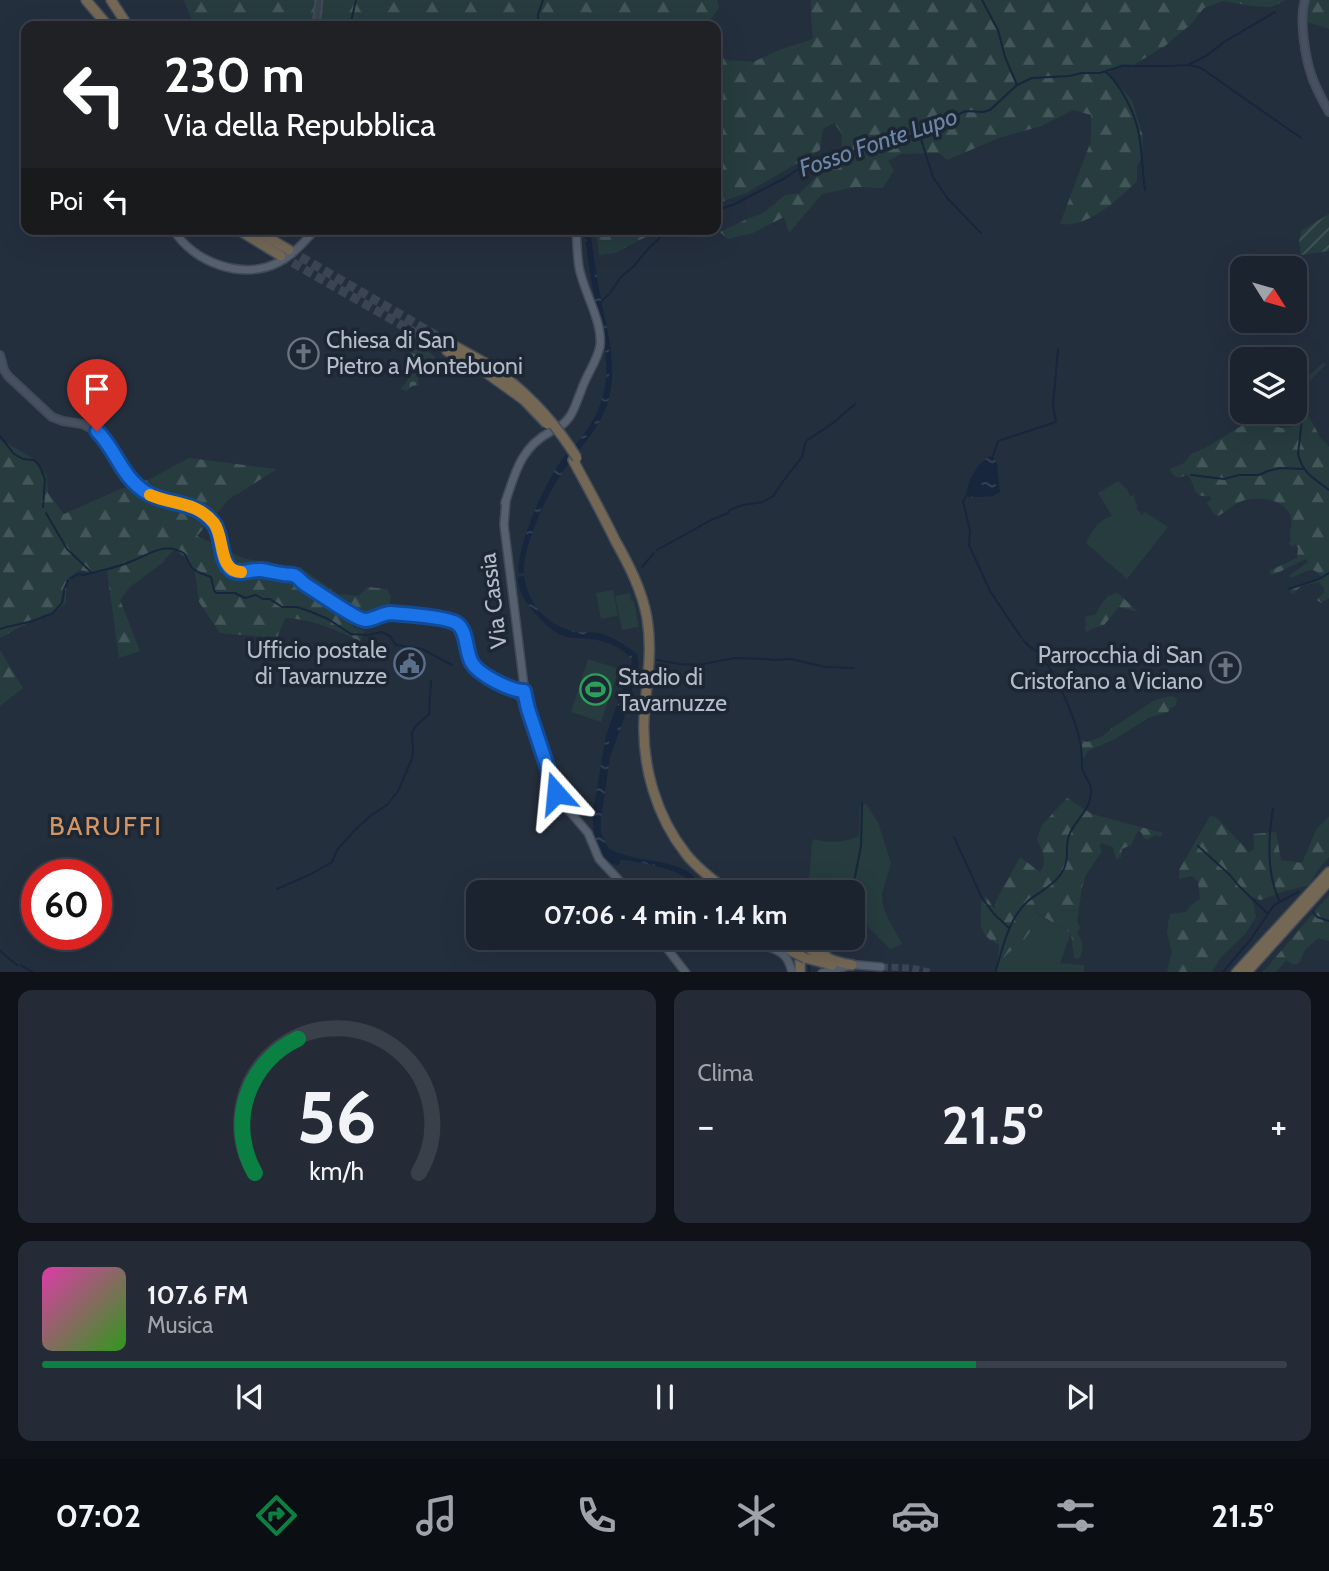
<!DOCTYPE html>
<html lang="it">
<head>
<meta charset="utf-8">
<style>
  body { margin:0; font-family:Cabin,sans-serif; background:#242b36; color:#f1f3f6; height:100vh; display:flex; flex-direction:column; font-size:26px; white-space:nowrap }
  * { box-sizing:border-box; margin:0 }
  p { font-size:23px; color:#a0a4aa }
  .icon { flex:none; width:38px; height:38px; fill:none; stroke:currentColor; stroke-width:2; stroke-linecap:round; stroke-linejoin:round }
  .map { position:relative; height:972px; overflow:hidden }
  .side { display:flex; flex-direction:column; gap:18px; padding:18px; background:#0f1319; flex:1 }
  .side>* { flex:none }
  .banner { position:absolute; left:21px; top:21px; width:700px; height:214px; border-radius:14px; box-shadow:0 7px 28px #0002,0 0 0 2px #39404a; background:#202124; color:#fff; overflow:hidden }
  .needle { width:46px; rotate:127deg }
  .fabs { position:absolute; left:1230px; top:256px; display:grid; gap:14px }
  .fabs a { display:grid; place-items:center; width:77px; height:77px; border-radius:14px; background:#1b232e; box-shadow:0 7px 28px #0002,0 0 0 2px #39404a; font-size:35px }
  .speed { position:absolute; left:21px; top:859px; display:flex; gap:14px; font-size:35px; font-weight:700; text-align:center }
  .speed>* { display:grid; place-content:center; width:91px; height:91px; border-radius:50%; background:#1b232e; box-shadow:0 7px 28px #0002,0 0 0 2px #39404a; line-height:1 }
  .speed .limit { border:10px solid #d22; background:#fff; color:#111 }
  .pin { position:absolute; display:grid; place-items:center; width:60px; height:60px; color:#fff; margin:-72px -30px; border-radius:50% 50% 50% 0; rotate:-45deg; box-shadow:0 0 7px #0007 }
  .pin .icon { rotate:45deg }
  .me { position:absolute; width:77px; margin:-38px; rotate:342deg; stroke-linejoin:round; filter:drop-shadow(0 0 5px #0008) }
  .turn { display:flex; align-items:center; gap:24px; height:147px; padding:0 28px; font-size:32px }
  .turn .icon { width:91px; height:91px; stroke-width:2.5 }
  .turn b { display:block; font-size:49px; line-height:60px }
  .then { display:flex; align-items:center; height:66px; padding:0 28px; background:#0003; gap:14px; font-size:26px }
  .big { font-size:52px; font-weight:700; line-height:1.1 }
  .side .tile { flex:1; display:flex; flex-direction:column; justify-content:center; gap:10px; min-width:0; padding:0 24px; border-radius:14px; background:#242b36 }
  .side .dial { align-items:center; gap:0 }
  .dial svg { height:182px; overflow:visible; fill:none; stroke:#39404a; stroke-width:7; stroke-linecap:round; text-anchor:middle }
  .dial text { fill:#f1f3f6; stroke:none }
  .song { display:flex; align-items:center; gap:21px }
  .cover { width:84px; height:84px; border-radius:10px; background:linear-gradient(135deg,hsl(320 70% 55%),hsl(110 70% 35%)) }
  .played { height:7px; border-radius:4px; background:linear-gradient(90deg,#0b8043 75%,#39404a 75%) }
  .keys { display:flex; justify-content:space-around; direction:ltr }
  .heat { display:flex; justify-content:space-between; align-items:center; font-size:38px; direction:ltr }
  .side .tiles { flex:1; display:grid; gap:18px; grid-template-columns:1fr 1fr }
  .tile:last-child { grid-column:span 2 }
  .trip { position:absolute; left:466px; top:880px; width:399px; height:70px; border-radius:14px; background:#1b232e; box-shadow:0 7px 28px #0002,0 0 0 2px #39404a; font-weight:700; line-height:70px; text-align:center }
  .tabs { display:flex; height:112px; justify-content:space-around; align-items:center; background:#0b0e12; color:#a0a4aa }
  .tabs .icon { width:49px; height:49px }
  .tabs .selected { color:#0b8043 }
  .tabs b { font-size:32px; color:#f1f3f6 }
  .map>svg:first-child { display:block }
  .green { fill:#263c3f }
  .forest { fill:url(#forest-firs) }
  .cemetery { fill:url(#cemetery-stones) }
  .garden { fill:url(#garden-furrows) }
  .water { fill:url(#water-ripples) }
  .lines { fill:none; stroke-linecap:round; stroke-linejoin:round }
  .stream { stroke:#17263c; stroke-width:2 }
  .primary-tunnel { stroke:#3a4453; stroke-width:7; stroke-dasharray:7 3.5; stroke-linecap:butt }
  .motorway-tunnel { stroke:#3a4453; stroke-width:9; stroke-dasharray:9 4.5; stroke-linecap:butt }
  .tertiary-casing { stroke:#414a57; stroke-width:9 }
  .secondary-casing { stroke:#414a57; stroke-width:10 }
  .primary-casing { stroke:#414a57; stroke-width:10 }
  .motorway-casing { stroke:#434c59; stroke-width:12 }
  .tertiary { stroke:#38414e; stroke-width:5 }
  .secondary { stroke:#465061; stroke-width:6 }
  .primary { stroke:#56606e; stroke-width:7 }
  .motorway { stroke:#746855; stroke-width:9 }
  .motorway-bridge-casing { stroke:#434c59; stroke-width:12; stroke-linecap:butt }
  .motorway-bridge { stroke:#746855; stroke-width:9 }
  .route-casing { stroke:#114b97; stroke-width:18 }
  .route { stroke:#1a73e8; stroke-width:12 }
  .slow { stroke:#f59e0b; stroke-width:12 }
  .labels { text-anchor:middle; dominant-baseline:central; stroke-width:7; stroke-linejoin:round; paint-order:stroke }
  .poi-label { font-size:23px; fill:#b4bcc9; stroke:#1d2633; text-anchor:start }
  .street-label { font-size:23px; fill:#b4bcc9; stroke:#1d2633 }
  .water-label { font-size:24px; font-style:italic; fill:#6d86a8; stroke:#1d2633 }
  .quarter-label { font-size:26px; letter-spacing:2px; fill:#d59563; stroke:#1d2633 }
</style>
</head>
<body>
<div class="map">
<svg width="1329" height="973" viewBox="0 0 1329 973">
  <defs>
    <pattern id="forest-firs" width="22" height="20" patternUnits="userSpaceOnUse" patternTransform="scale(1.75)"><rect width="22" height="20" fill="#263c3f"/><path d="M5 1l3.5 6h-7zM16 11l3.5 6h-7z" fill="#435659"/></pattern>
    <pattern id="cemetery-stones" width="16" height="16" patternUnits="userSpaceOnUse" patternTransform="scale(1.75)"><rect width="16" height="16" fill="#263c3f"/><path d="M2 7V4a2 2 0 0 1 4 0v3zM10 15v-3a2 2 0 0 1 4 0v3z" fill="#435659"/></pattern>
    <pattern id="garden-furrows" width="10" height="10" patternUnits="userSpaceOnUse" patternTransform="scale(1.75)"><rect width="10" height="10" fill="#263c3f"/><path d="M-1 1l2-2M0 10L10 0M9 11l2-2" fill="none" stroke="#435659"/></pattern>
    <pattern id="water-ripples" width="26" height="14" patternUnits="userSpaceOnUse" patternTransform="scale(1.75)"><rect width="26" height="14" fill="#17263c"/><path d="M2 4q2-2 4 0t4 0M15 11q2-2 4 0t4 0" fill="none" stroke="#364457"/></pattern>
  </defs>
  <rect width="100%" height="100%" fill="#242f3e"/>
  <g class="green">
    <path d="M1118,481L1127,489L1130,496L1134,495L1135,501L1138,506L1136,508L1142,515L1145,512L1168,527L1127,579L1086,543C1091,532 1099,519 1112,516L1098,493Z"/>
    <path d="M613,590L618,616L601,619L596,593Z"/>
    <path d="M630,593L631,601H634L639,627L622,630L615,596Z"/>
    <path d="M588,659L619,669L601,722L571,712Z"/>
    <path d="M866,804L878,822L891,863L882,894L883,905L888,918L902,944L890,949L860,919L852,916V892H805L810,872L812,842L815,839C829,844 845,842 859,836L860,805Z"/>
    <path d="M1034,912L1071,933L1060,963L1084,965V972L993,973L996,966Z"/>
  </g>
  <g class="forest">
    <path d="M184,0H717L719,8L706,26H194Z"/>
    <path d="M811,0H1286L1271,7L1252,6L1223,1L1204,8L1190,25L1165,46L1133,65L1122,64L1108,73L1132,100L1143,137L1142,157L1137,166V181C1118,200 1088,228 1060,224L1091,141V115L1073,110L1041,126L999,138L947,160L939,153L901,154L888,161L894,170L883,188L855,187L822,194L789,233L784,217L753,233L728,239L720,232L745,220L765,212L785,195L800,193L822,171L841,155L842,134L834,123L823,129L820,150L746,193L716,204V56L728,60L753,62L779,50L813,39L811,15Z"/>
    <path d="M1305,0H1329V29L1304,21Z"/>
    <path d="M596,229H661L615,253L599,255Z"/>
    <path d="M1323,363L1326,364L1300,391L1299,398L1320,437L1329,447V598L1321,603L1317,600L1324,592V588L1319,582L1301,586L1293,594L1290,592L1291,588L1321,577C1314,564 1302,573 1292,578L1289,576L1308,562L1306,559L1275,574L1271,575L1269,571L1297,558L1298,548L1295,544L1292,547L1289,543L1291,540C1288,532 1293,525 1291,518C1287,499 1257,495 1242,501C1234,504 1226,512 1218,516L1214,514L1207,503L1211,499L1210,496C1190,498 1197,484 1187,475L1178,478L1172,474L1170,469L1184,463L1191,454L1207,447L1243,425L1255,420L1281,428L1291,427L1300,421V414L1295,404V388Z"/>
    <path d="M0,439L31,457L47,476L48,493L64,514L118,490L150,479L189,458L277,469L229,499L197,536L243,558L278,566L300,567L338,594L359,596L367,587L387,589L391,597L388,608L365,615L353,612L350,620L353,627L365,631L360,641C336,630 312,619 285,618L277,638L220,633L199,602L195,571L184,556L175,549L161,564L130,587L120,600L140,651L119,658L107,571L96,573L79,570L66,580V603L53,614L33,620L0,638Z"/>
    <path d="M1118,593L1138,612L1119,607L1104,625L1091,629L1087,632L1085,630L1086,624L1085,617L1096,614C1102,603 1105,595 1118,593Z"/>
    <path d="M0,650L23,688L0,706Z"/>
    <path d="M1171,696L1177,698L1176,705L1171,708L1168,712L1148,718L1115,739L1088,751L1083,759L1079,738L1086,742C1096,740 1105,736 1112,728L1155,700Z"/>
    <path d="M1067,798L1092,814L1163,833L1160,837L1155,835L1148,840L1144,838L1141,832L1138,831L1131,845L1122,849L1121,857L1116,860L1113,847L1102,843L1099,846L1102,851L1086,875L1082,887L1077,922L1080,927L1077,933C1084,943 1084,949 1079,959L1074,958L1071,933L1035,912L1032,920L1035,925L1021,944L1008,953L997,966L999,945C977,934 981,925 981,903L986,896L994,909L997,899L1020,857L1040,872C1048,861 1042,850 1037,839L1042,825Z"/>
    <path d="M1210,816L1216,817L1249,852L1254,849L1253,834L1276,832L1281,860L1302,863L1316,830L1329,816V857L1318,870L1309,885L1285,891L1261,900L1252,897L1256,917L1245,934L1220,958L1212,972H1167L1172,952L1167,932L1170,914L1186,912L1190,906L1200,899L1198,881L1192,876L1179,879V870Z"/>
    <path d="M1329,895V941L1318,938L1305,950L1299,963L1294,965L1286,960L1276,972H1263Z"/>
  </g>
  <path class="cemetery" d="M417,342L435,357L418,380L419,385L412,386L406,391L401,389L417,367L406,359Z"/>
  <path class="garden" d="M1329,214V251L1301,255L1299,242L1301,231Z"/>
  <g class="water">
    <path d="M584,229H590C593,251 596,273 600,294C607,330 620,372 606,408C599,425 588,440 576,454L573,448C587,431 599,414 604,391C611,360 600,325 594,294C589,273 587,251 584,229Z"/>
    <path d="M566,454L571,461C551,485 523,542 524,573H518C518,541 546,479 566,454Z"/>
    <path d="M989,456L995,459L997,463L1000,492L993,496L969,498L966,495C968,480 976,465 989,456Z"/>
    <path d="M524,576C528,601 542,620 566,629C577,634 588,631 599,633C612,636 627,646 637,654L639,664L635,679L624,719L610,757L601,820V833L609,849C614,851 619,853 625,855C641,860 676,862 690,873C696,878 698,885 700,892H695C693,889 692,885 690,882C681,869 639,862 623,860H621L619,865C595,863 592,830 593,811L606,735L632,662C628,649 604,640 590,639C581,638 572,639 563,636C548,630 527,607 521,593C519,588 518,582 518,577Z"/>
  </g>
  <g class="lines">
    <g class="stream">
      <path d="M982,0L998,30L1005,57L1017,85"/>
      <path d="M350,26L356,0"/>
      <path d="M538,26V15L543,0"/>
      <path d="M1189,65L1201,68L1301,138"/>
      <path d="M1106,72C1115,80 1120,88 1126,99C1144,131 1140,155 1145,190"/>
      <path d="M919,133L933,177L948,199L981,233"/>
      <path d="M716,210L733,205L785,178L813,159L817,158L834,162L845,154L869,147L901,140L966,111L983,112L990,110L1017,85L1032,78L1069,76L1082,73H1100L1122,66H1170L1188,65L1206,56L1224,42L1275,12"/>
      <path d="M610,293L621,277L634,266L648,249L669,229"/>
      <path d="M601,302L608,295"/>
      <path d="M1289,355V359"/>
      <path d="M1295,387L1296,401L1302,420L1298,454C1303,474 1314,478 1329,490"/>
      <path d="M0,436L14,454L23,459L34,460L39,465L45,479L43,507"/>
      <path d="M992,459L998,441L1056,422L1053,406L1058,349"/>
      <path d="M1191,475L1224,479L1239,475H1259L1268,471L1280,468L1303,469"/>
      <path d="M966,496L963,501L970,531L969,545L990,591L1021,637"/>
      <path d="M46,513L67,549L91,572"/>
      <path d="M657,550L711,520L728,513L730,510L743,505L763,502L773,496L784,480L802,457L806,441L833,423L855,404"/>
      <path d="M642,567L654,553"/>
      <path d="M71,578L78,574L83,575C99,571 117,568 132,561C150,554 166,541 185,554C192,572 195,571 211,577L214,590L216,593H235L245,598L256,595L263,599H270L282,607H297L309,611L328,619L351,634L368,635L381,632L384,633L390,636L396,645L422,649L452,665"/>
      <path d="M64,589L68,581"/>
      <path d="M1289,589L1319,579L1329,573"/>
      <path d="M0,629C12,625 24,624 35,620C42,618 45,615 52,614L62,603L64,591"/>
      <path d="M657,660L680,664L698,665L735,658L766,659L773,660L791,659L825,667L854,668"/>
      <path d="M1273,809C1268,839 1266,872 1279,900"/>
      <path d="M954,837L982,898L994,914L1009,928"/>
      <path d="M1198,846L1230,875L1238,885L1267,913"/>
      <path d="M277,889L309,875L332,862L337,850L355,830L370,816L387,805L398,791L411,761L413,753L412,733L416,726L429,714L431,681"/>
      <path d="M852,892L861,846L862,803"/>
      <path d="M1313,912L1317,917L1329,921"/>
      <path d="M829,950L835,938"/>
      <path d="M0,951L17,965"/>
      <path d="M20,965L34,973"/>
      <path d="M809,965L810,973"/>
      <path d="M995,973C1003,948 1008,919 1028,901C1039,892 1053,886 1061,874C1072,858 1063,847 1070,833C1077,818 1091,810 1091,791C1092,782 1083,776 1082,767C1082,758 1082,750 1080,741C1075,718 1055,670 1039,654C1034,649 1028,646 1023,640"/>
      <path d="M1222,973L1251,939L1274,905L1298,892"/>
    </g>
    <path class="primary-tunnel" d="M881,967L912,968L933,973"/>
    <g class="motorway-tunnel">
      <path d="M289,250L451,344"/>
      <path d="M281,256L447,351"/>
    </g>
    <defs>
      <g id="tertiary">
        <path d="M316,26L319,0"/>
        <path d="M299,229L309,236"/>
      </g>
      <g id="secondary">
        <path d="M1305,0C1299,20 1305,57 1312,77C1316,89 1323,101 1329,112"/>
        <path d="M0,355L4,370L8,376L52,417L63,421L82,424L99,432L124,473L139,488L158,498L192,506L204,515L215,525L226,563L235,572L257,570L294,575L305,584L351,615L362,620H369L391,613L456,622L462,630L469,657L474,667L512,690L526,702"/>
      </g>
      <g id="primary">
        <path d="M173,229C193,263 244,281 279,262C293,255 305,241 316,229"/>
        <path d="M559,427C573,418 575,405 581,391C586,375 597,362 600,346C603,321 583,291 579,267C577,255 577,242 576,229"/>
        <path d="M506,500L504,525L525,694L556,793L561,801L588,833L599,859L630,892"/>
        <path d="M505,503C515,474 520,448 550,432"/>
        <path d="M659,938L686,973"/>
        <path d="M750,938C768,951 787,945 792,973"/>
        <path d="M807,938L827,955"/>
        <path d="M847,964L881,967"/>
        <path d="M822,973L848,966"/>
      </g>
      <g id="motorway">
        <path d="M86,0L108,26"/>
        <path d="M111,0L128,26"/>
        <path d="M237,229L281,256"/>
        <path d="M253,229L289,250"/>
        <path d="M451,344L485,363"/>
        <path d="M447,351L481,369"/>
        <path d="M573,460C587,486 602,513 615,540C629,565 642,590 647,618C653,653 646,685 644,719C642,766 656,816 686,854C697,868 714,881 729,892"/>
        <path d="M774,938L793,952"/>
        <path d="M795,938C812,953 829,961 852,965"/>
        <path d="M805,958L832,965"/>
        <path d="M800,973V959"/>
        <path d="M1236,973L1329,872"/>
        <path d="M1246,973L1329,881"/>
      </g>
    </defs>
    <use href="#tertiary" class="tertiary-casing"/>
    <use href="#secondary" class="secondary-casing"/>
    <use href="#primary" class="primary-casing"/>
    <use href="#motorway" class="motorway-casing"/>
    <use href="#tertiary" class="tertiary"/>
    <use href="#secondary" class="secondary"/>
    <use href="#primary" class="primary"/>
    <use href="#motorway" class="motorway"/>
    <defs>
      <g id="motorway-bridge">
        <path d="M485,363C524,388 553,419 577,458"/>
        <path d="M481,369L524,400L547,424"/>
        <path d="M793,952L805,958"/>
      </g>
    </defs>
    <use href="#motorway-bridge" class="motorway-bridge-casing"/>
    <use href="#motorway-bridge" class="motorway-bridge"/>
  </g>
  <g class="lines">
    <defs>
      <path id="route" d="M97,431C117,451 121,477 147,493C170,506 196,500 214,524C223,536 219,558 230,569C238,576 252,569 261,570C269,571 275,573 283,574C286,575 290,574 293,575C298,576 301,582 306,585C316,591 357,620 365,620C374,620 382,613 391,613C404,614 447,617 456,623C468,630 465,652 472,663C479,675 511,691 524,691L528,709L556,793"/>
    </defs>
    <use href="#route" class="route-casing"/>
    <use href="#route" class="route"/>
    <path class="slow" d="M150,495C173,505 196,501 214,523C225,538 218,571 241,572"/>
  </g>
  <defs>
    <symbol id="church-ring" viewBox="-11 -11 22 22"><circle r="9.5" fill="#1d2633" stroke="#6b7280" stroke-width="1.5"/><path d="M-1.2-6h2.4v3.5h3.3v2.4h-3.3V6h-2.4V-.1h-3.3v-2.4h3.3Z" fill="#6b7280"/></symbol>
    <symbol id="civic-ring" viewBox="-11 -11 22 22"><circle r="9.5" fill="#1d2633" stroke="#5c6f8a" stroke-width="1.5"/><path d="M-.6-6.5H3V-4.5H.6V-3L4-1V1h2V6H-6V1h2V-1L-.6-3ZM-1.2 2.5V6h2.4V2.5Z" fill="#5c6f8a"/></symbol>
    <symbol id="stadium-ring" viewBox="-11 -11 22 22"><circle r="9.5" fill="#1d2633" stroke="#2e9e5b" stroke-width="1.5"/><path d="M0-5a6.5 5 0 1 0 0 10a6.5 5 0 1 0 0-10ZM-3.5-1.8h7v3.6h-7Z" fill="#2e9e5b"/></symbol>
  </defs>
  <g fill-rule="evenodd">
    <use href="#church-ring" x="286" y="336" width="35" height="35"/>
    <use href="#civic-ring" x="392" y="646" width="35" height="35"/>
    <use href="#church-ring" x="1208" y="650" width="35" height="35"/>
    <use href="#stadium-ring" x="578" y="672" width="35" height="35"/>
  </g>
  <g class="labels">
    <g class="poi-label">
      <text x="326" y="340">Chiesa di San<tspan x="326" dy="26">Pietro a Montebuoni</tspan></text>
      <text x="387" y="650" text-anchor="end">Ufficio postale<tspan x="387" dy="26">di Tavarnuzze</tspan></text>
      <text x="1203" y="655" text-anchor="end">Parrocchia di San<tspan x="1203" dy="26">Cristofano a Viciano</tspan></text>
      <text x="618" y="677">Stadio di<tspan x="618" dy="26">Tavarnuzze</tspan></text>
    </g>
    <g class="street-label">
      <text transform="translate(493 601) rotate(-97)">Via Cassia</text>
    </g>
    <g class="water-label">
      <text transform="translate(878 142) rotate(-19)">Fosso Fonte Lupo</text>
    </g>
    <g class="quarter-label">
      <text x="106" y="826">BARUFFI</text>
    </g>
  </g>
</svg>
<div class="fabs">
<a><svg class="needle" viewBox="-14 -14 28 28"><path d="M0-13l5 13h-10z" fill="#e53935"/><path d="M0 13l5-13h-10z" fill="#a0a4aa"/></svg></a>
<a><svg class="icon" aria-label="layers" viewBox="0 0 24 24"><path d="M12 4l9 5-9 5-9-5zM3 14l9 5 9-5"/></svg></a>
</div>
<div class="speed"><div class="limit">60</div></div>
<div class="pin" style="left:97px;top:431px;background:#d93025"><svg class="icon" aria-label="arrive" viewBox="0 0 24 24"><path d="M6 21V4h12l-3 4 3 4H6"/></svg></div>
<svg class="me" style="left:556px;top:793px" viewBox="-20 -20 40 40"><path d="M0-17L14 15 0 8-14 15z" fill="#1a73e8" stroke="#fff" stroke-width="4"/></svg>
<div class="trip">07:06 · 4 min · 1.4 km</div>
<div class="banner">
<div class="turn"><svg class="icon" aria-label="left" viewBox="0 0 24 24"><path d="M17 20v-9H6M10 6l-5 5 5 5"/></svg><div><b>230 m</b>Via della Repubblica</div></div>
<div class="then">Poi<svg class="icon" aria-label="left" viewBox="0 0 24 24"><path d="M17 20v-9H6M10 6l-5 5 5 5"/></svg></div>
</div>
</div>
<section class="side">
<div class="tiles">
<div class="tile dial"><svg viewBox="0 0 100 80">
<path d="M14 69A42 42 0 1 1 86 69"/>
<path d="M14 69A42 42 0 0 1 33 10" stroke="#0b8043"/>
<text x="50" y="56" font-size="32" font-weight="700">56</text>
<text x="50" y="72" font-size="11">km/h</text>
</svg></div>
<div class="tile"><p>Clima</p>
<div class="heat"><a>−</a><b class="big">21.5°</b><a>+</a></div>
</div>
<div class="tile">
<div class="song"><i class="cover"></i><div><b>107.6 FM</b><p>Musica</p></div></div>
<div class="played"></div>
<div class="keys"><svg class="icon" aria-label="previous" viewBox="0 0 24 24"><path d="M18 5L8 12l10 7zM5 5v14"/></svg><svg class="icon" aria-label="pause" viewBox="0 0 24 24"><path d="M8 5v14M16 5v14"/></svg><svg class="icon" aria-label="next" viewBox="0 0 24 24"><path d="M6 5l10 7-10 7zM19 5v14"/></svg></div>
</div>
</div>
</section>
<nav class="tabs">
<b>07:02</b>
<svg class="icon selected" aria-label="directions" viewBox="0 0 24 24"><path d="M12 3l9 9-9 9-9-9zM9 14v-3h6M13 9l2 2-2 2"/></svg>
<svg class="icon" aria-label="music" viewBox="0 0 24 24"><path d="M9 18V5l10-2v13"/><circle cx="6" cy="18" r="3"/><circle cx="16" cy="16" r="3"/></svg>
<svg class="icon" aria-label="phone" viewBox="0 0 24 24"><path d="M5 4h4l2 5-3 2q2 4 5 5l2-3 5 2v4C11 20 4 13 5 4z"/></svg>
<svg class="icon" aria-label="climate" viewBox="0 0 24 24"><path d="M12 3v18M4 7l16 10M4 17L20 7"/></svg>
<svg class="icon" aria-label="car" viewBox="0 0 24 24"><path d="M5 17H2v-5l4-1 3-4h7l3 4 3 1v5h-3M9 17h6M6 11h13"/><circle cx="7" cy="17" r="2"/><circle cx="17" cy="17" r="2"/></svg>
<svg class="icon" aria-label="filters" viewBox="0 0 24 24"><path d="M4 7h16M4 17h16"/><circle cx="9" cy="7" r="2"/><circle cx="15" cy="17" r="2"/></svg>
<b>21.5°</b>
</nav>
</body>
</html>
